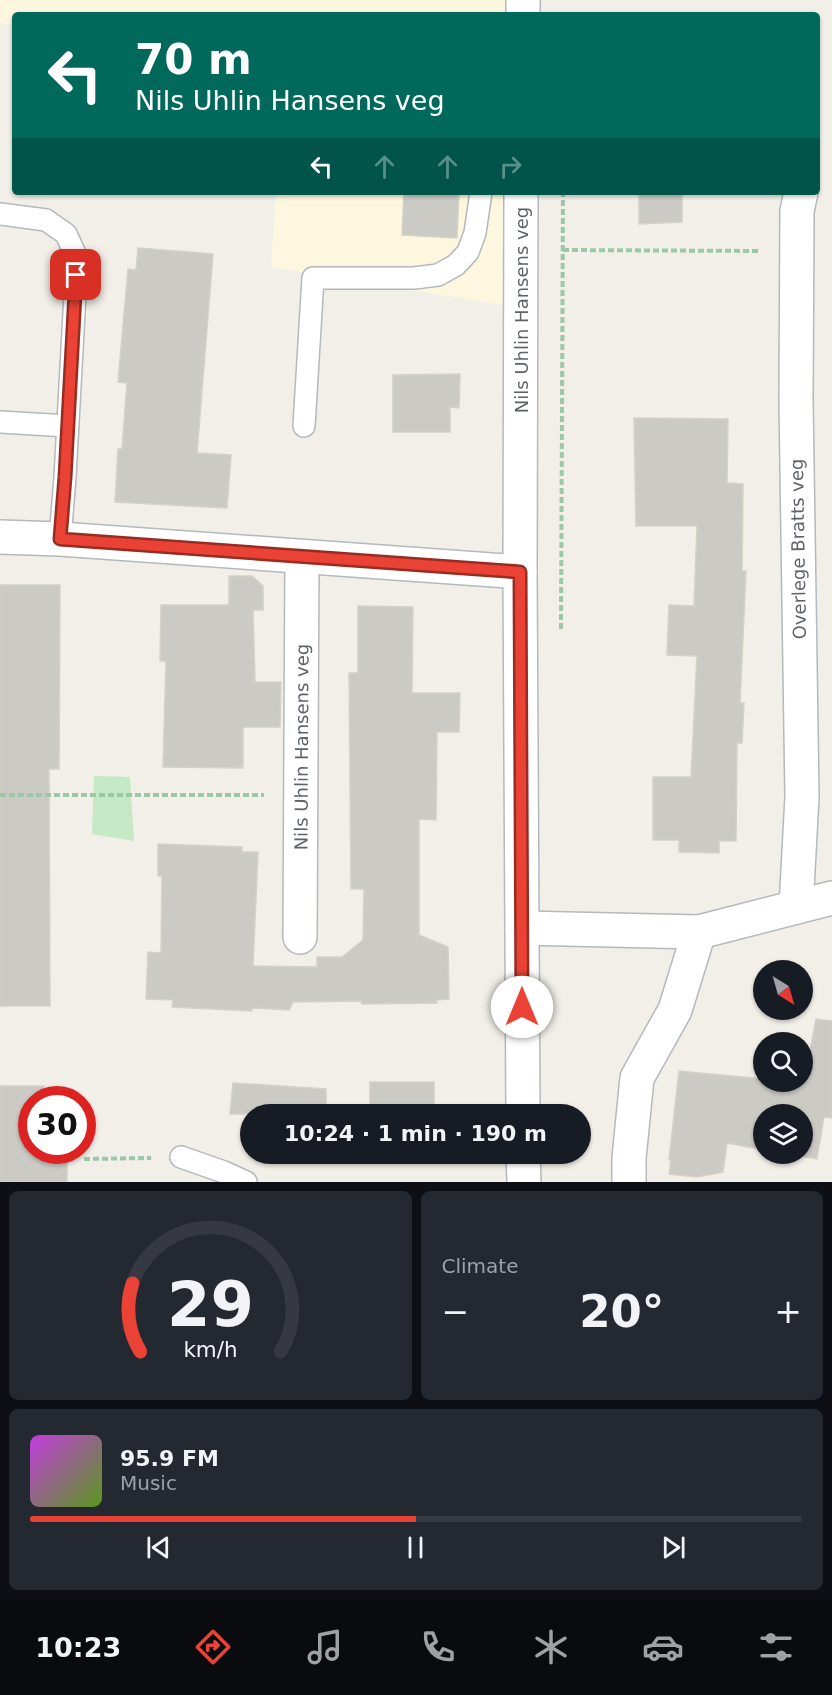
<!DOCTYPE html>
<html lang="en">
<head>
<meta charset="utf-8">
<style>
  body { margin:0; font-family:"DejaVu Sans",sans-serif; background:#242831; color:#f1f3f6; height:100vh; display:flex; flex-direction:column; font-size:22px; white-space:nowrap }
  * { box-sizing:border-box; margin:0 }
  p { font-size:20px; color:#9ea1a6 }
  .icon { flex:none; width:33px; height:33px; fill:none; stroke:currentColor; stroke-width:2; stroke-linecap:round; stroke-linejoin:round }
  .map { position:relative; height:1182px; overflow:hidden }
  .sheet { display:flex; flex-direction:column; gap:9px; padding:9px; background:#0d0f14; flex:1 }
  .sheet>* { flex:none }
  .guide { position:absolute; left:12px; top:12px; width:808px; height:183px; border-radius:6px; box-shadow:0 2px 4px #0004; background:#00695c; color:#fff; overflow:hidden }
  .needle { width:39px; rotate:143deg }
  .fabs { position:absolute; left:753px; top:960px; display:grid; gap:12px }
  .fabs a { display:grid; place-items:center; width:60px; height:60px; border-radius:50%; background:#171b24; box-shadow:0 2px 4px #0004; font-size:30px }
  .speed { position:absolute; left:18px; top:1086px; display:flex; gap:12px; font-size:30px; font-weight:700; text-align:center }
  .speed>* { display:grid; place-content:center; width:78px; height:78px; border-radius:50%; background:#171b24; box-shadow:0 2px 4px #0004; line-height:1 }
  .speed .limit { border:9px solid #d22; background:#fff; color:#111 }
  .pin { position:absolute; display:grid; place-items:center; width:51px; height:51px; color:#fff; margin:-26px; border-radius:12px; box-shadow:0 3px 9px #0006 }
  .me { position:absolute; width:66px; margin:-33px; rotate:0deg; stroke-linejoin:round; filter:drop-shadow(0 0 4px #0008) }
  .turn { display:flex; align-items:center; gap:21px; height:126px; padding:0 24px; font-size:27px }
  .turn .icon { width:78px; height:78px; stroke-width:2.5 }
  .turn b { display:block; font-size:42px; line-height:51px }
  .lanes { display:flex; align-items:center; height:57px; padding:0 24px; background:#0003; justify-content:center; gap:30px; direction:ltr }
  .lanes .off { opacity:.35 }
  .big { font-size:45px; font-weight:700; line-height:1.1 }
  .sheet .tile { flex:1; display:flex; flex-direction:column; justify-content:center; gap:9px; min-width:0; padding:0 21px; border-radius:9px; background:#242831 }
  .sheet .dial { align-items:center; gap:0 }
  .dial svg { height:156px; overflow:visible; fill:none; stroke:#363941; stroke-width:7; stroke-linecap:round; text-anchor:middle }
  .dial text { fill:#f1f3f6; stroke:none }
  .song { display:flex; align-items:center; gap:18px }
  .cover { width:72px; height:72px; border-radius:9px; background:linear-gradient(135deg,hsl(290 70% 55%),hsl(90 70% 35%)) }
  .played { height:6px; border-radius:3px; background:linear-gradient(90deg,#ea4335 50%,#363941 50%) }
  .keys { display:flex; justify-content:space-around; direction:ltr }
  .heat { display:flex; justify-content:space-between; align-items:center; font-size:33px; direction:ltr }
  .sheet .tiles { flex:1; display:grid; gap:9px; grid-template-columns:1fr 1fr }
  .tile:last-child { grid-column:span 2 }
  .trip { position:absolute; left:240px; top:1104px; width:351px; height:60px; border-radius:30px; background:#171b24; box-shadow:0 2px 4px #0004; font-weight:700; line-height:60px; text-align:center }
  .tabs { display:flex; height:96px; justify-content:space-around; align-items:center; background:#090b0e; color:#9ea1a6 }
  .tabs .icon { width:42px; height:42px }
  .tabs .selected { color:#ea4335 }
  .tabs b { font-size:27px; color:#f1f3f6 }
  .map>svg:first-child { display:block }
  .commercial { fill:#fef7e0 }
  .green { fill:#c5e8c5 }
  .building { fill:#cccac5; stroke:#d6d1c6; stroke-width:1.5 }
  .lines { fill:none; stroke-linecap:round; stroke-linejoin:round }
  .lane-casing { stroke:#b5b8bc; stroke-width:24 }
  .street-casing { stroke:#b5b8bc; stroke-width:36 }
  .path { stroke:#9cc7a9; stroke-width:4; stroke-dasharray:6 3; stroke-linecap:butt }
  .lane { stroke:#fff; stroke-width:21 }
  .street { stroke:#fff; stroke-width:33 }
  .route-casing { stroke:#982c22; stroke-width:15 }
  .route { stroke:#ea4335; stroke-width:10 }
  .labels { text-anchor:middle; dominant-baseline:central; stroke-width:4.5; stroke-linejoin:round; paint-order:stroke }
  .street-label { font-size:18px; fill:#5f6368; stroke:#fff }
</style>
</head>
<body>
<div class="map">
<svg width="832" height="1182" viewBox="0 0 832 1182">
  <rect width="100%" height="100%" fill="#f1efe8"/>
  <g class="commercial">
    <path d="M0,0H523V15H15V25L0,23Z"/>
    <path d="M276,192H521L520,308L271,267Z"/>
  </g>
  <path class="green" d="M94,776L130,777L134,841L92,834Z"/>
  <g class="building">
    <path d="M404,192H459L457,238L402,235Z"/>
    <path d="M639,192H682V222L639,224Z"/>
    <path d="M138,248L213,254L197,453L231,455L227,508L115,502L118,449H122L127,383L118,382L128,269L136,270Z"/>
    <path d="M460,374L459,408L450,407V432H393V375Z"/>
    <path d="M634,418L728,419L727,483L743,484L742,571H746L740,703H744L742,743H737L736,841H719V853L679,852V840H653V777H691L697,656L667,655L669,605L694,606L697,526H636Z"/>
    <path d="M229,576H252L263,586V610H253L255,682H281L280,727H243V768L163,767L166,661H160L161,605H229Z"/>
    <path d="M0,585H60L59,769H49L50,1006H0Z"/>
    <path d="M358,606L413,607L412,693H460L459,732H437L436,820L419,819V935L448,947L449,999L436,1000L437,1003L362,1004L361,1001L293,1002L289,1010L252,1008V1011L172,1007L173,1000L146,999L148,952L161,953L162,876H158V844L242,847V852H258L253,966L317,967V957H342L363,940L364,889H351L349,673H358Z"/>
    <path d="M816,1019L832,1021V1118L824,1117L817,1159L787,1154H802V1114H764V1150L727,1143L723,1172L697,1177L669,1174L671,1160H669L679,1071L764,1079V1082L804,1083Z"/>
    <rect x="370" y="1082" width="64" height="32"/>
    <path d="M233,1083L326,1089V1114H230Z"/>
    <path d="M0,1086H44V1091H66V1100H32V1150H67V1182H0Z"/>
  </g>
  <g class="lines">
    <defs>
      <g id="lane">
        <path d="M0,214L46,220L66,234L77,258L65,477L60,539"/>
        <path d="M0,422L68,426"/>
        <path d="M304,426L313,278H414L438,275L456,265L468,252L475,233L481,192"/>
        <path d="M181,1157L224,1172L246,1182"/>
      </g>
      <g id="street">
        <path d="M523,15V0"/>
        <path d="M521,192L520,572L523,1114"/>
        <path d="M0,537L60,539L520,572"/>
        <path d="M796,907L802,797L796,400L797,211L801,192"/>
        <path d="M522,928L699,932L832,898"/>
        <path id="s1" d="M300,937L302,557"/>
        <path d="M523,1154L524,1182"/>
        <path d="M629,1182V1158L637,1078L675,1010L699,932"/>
      </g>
    </defs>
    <use href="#lane" class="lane-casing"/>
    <use href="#street" class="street-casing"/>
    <g class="path">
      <path d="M563,250L760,251"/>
      <path d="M561,629L563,192"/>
      <path d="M0,795H264"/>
      <path d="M84,1159L151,1158"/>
    </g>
    <use href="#lane" class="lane"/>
    <use href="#street" class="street"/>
  </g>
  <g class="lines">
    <defs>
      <path id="route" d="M76,275L65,477L60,539L520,572L522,1007"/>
    </defs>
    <use href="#route" class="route-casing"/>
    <use href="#route" class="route"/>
  </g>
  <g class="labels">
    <g class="street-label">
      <text transform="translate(521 310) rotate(-90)">Nils Uhlin Hansens veg</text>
      <text transform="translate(798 549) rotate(-91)">Overlege Bratts veg</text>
      <text stroke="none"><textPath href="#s1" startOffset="190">Nils Uhlin Hansens veg</textPath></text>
    </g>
  </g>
</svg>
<div class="fabs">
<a><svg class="needle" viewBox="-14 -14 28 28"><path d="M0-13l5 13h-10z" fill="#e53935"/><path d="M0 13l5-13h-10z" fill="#9ea1a6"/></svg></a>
<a><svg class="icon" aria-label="search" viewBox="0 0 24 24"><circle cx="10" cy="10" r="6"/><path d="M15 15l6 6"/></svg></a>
<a><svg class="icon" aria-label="layers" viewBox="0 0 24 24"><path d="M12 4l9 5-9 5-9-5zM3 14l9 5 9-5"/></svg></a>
</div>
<div class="speed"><div class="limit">30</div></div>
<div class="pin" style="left:76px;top:275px;background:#d93025"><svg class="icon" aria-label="arrive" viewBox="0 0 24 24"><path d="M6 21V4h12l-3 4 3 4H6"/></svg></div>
<svg class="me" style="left:522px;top:1007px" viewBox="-20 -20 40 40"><circle r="19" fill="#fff"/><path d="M0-13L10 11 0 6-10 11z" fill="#ea4335"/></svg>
<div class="trip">10:24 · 1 min · 190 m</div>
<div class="guide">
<div class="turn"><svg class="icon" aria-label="left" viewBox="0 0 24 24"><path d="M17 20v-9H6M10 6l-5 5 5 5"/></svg><div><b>70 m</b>Nils Uhlin Hansens veg</div></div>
<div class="lanes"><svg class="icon" aria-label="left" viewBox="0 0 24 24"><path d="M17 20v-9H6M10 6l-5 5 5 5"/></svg><svg class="icon off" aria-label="ahead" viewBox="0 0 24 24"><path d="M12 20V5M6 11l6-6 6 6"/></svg><svg class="icon off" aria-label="ahead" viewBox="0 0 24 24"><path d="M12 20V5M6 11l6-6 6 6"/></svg><svg class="icon off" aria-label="right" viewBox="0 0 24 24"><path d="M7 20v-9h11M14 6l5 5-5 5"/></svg></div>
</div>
</div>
<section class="sheet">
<div class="tiles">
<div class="tile dial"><svg viewBox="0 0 100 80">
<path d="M14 69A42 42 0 1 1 86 69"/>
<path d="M14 69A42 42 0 0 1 10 34" stroke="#ea4335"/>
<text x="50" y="56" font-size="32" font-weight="700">29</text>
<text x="50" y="72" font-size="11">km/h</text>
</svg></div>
<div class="tile"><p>Climate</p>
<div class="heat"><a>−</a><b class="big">20°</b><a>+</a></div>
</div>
<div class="tile">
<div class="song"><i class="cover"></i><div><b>95.9 FM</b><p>Music</p></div></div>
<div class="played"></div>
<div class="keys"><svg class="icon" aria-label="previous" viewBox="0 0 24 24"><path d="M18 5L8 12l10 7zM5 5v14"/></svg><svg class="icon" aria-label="pause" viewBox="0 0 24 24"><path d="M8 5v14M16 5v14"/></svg><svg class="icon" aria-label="next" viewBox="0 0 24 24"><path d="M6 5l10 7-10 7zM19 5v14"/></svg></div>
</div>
</div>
</section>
<nav class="tabs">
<b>10:23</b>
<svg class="icon selected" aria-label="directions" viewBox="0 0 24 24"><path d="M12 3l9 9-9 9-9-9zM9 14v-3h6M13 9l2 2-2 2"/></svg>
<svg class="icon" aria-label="music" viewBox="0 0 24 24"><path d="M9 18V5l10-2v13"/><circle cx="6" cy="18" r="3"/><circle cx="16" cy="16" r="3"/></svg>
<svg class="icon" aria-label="phone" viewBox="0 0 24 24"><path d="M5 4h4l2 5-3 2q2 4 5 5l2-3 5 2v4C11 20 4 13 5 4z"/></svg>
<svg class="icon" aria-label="climate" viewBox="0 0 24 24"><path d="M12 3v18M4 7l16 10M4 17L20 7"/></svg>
<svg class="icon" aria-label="car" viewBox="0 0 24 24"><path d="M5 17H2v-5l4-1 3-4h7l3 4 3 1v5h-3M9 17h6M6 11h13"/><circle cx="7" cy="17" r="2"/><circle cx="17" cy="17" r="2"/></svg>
<svg class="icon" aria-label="filters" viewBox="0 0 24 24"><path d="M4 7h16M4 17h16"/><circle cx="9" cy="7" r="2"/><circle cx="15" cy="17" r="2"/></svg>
</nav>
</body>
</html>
